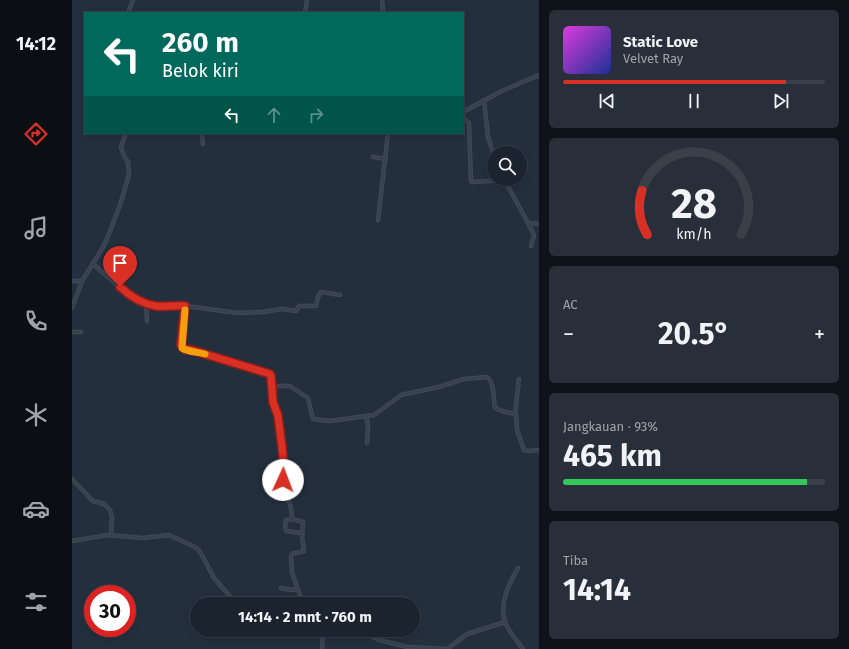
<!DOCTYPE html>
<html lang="id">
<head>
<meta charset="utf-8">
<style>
  body { margin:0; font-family:"Fira Sans",sans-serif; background:#282f3a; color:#f1f3f6; height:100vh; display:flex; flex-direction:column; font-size:15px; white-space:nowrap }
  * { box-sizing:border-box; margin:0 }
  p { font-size:13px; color:#a0a4aa }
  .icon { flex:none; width:22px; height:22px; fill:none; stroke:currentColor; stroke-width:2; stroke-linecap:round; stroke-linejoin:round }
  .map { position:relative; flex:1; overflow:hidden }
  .side { display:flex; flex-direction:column; gap:10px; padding:10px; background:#0f1319; width:310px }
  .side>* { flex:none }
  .hud { position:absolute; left:12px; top:12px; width:380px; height:122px; border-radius:0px; box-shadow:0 2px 6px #0003,0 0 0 1px #39404a; background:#00695c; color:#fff; overflow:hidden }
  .buttons { position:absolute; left:415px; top:146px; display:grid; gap:8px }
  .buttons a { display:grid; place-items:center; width:40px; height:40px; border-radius:50%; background:#1b232e; box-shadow:0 2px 6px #0003,0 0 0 1px #39404a; font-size:20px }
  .speed { position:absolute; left:12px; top:585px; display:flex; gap:8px; font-size:20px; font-weight:700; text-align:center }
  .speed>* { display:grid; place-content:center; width:52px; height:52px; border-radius:50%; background:#1b232e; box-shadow:0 2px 6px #0003,0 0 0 1px #39404a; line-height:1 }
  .speed .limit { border:6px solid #d22; background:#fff; color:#111 }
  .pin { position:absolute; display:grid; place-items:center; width:34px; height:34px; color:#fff; margin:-41px -17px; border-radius:50% 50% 50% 0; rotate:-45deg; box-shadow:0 0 4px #0007 }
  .pin .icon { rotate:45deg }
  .me { position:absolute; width:44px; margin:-22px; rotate:2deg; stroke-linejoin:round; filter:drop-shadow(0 0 3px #0008) }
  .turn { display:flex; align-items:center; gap:14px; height:84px; padding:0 12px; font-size:18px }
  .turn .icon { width:52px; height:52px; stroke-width:2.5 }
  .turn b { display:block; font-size:28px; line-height:34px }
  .lanes { display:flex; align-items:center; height:38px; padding:0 12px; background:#0003; justify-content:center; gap:20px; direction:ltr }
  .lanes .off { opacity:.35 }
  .big { font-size:30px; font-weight:700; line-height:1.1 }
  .side .tile { flex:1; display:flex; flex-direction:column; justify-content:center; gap:6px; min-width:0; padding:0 14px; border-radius:6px; background:#282f3a }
  .side .dial { align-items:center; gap:0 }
  .dial svg { height:104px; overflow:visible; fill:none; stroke:#39404a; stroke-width:7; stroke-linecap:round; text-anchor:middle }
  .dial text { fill:#f1f3f6; stroke:none }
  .song { display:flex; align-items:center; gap:12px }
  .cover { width:48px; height:48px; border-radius:6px; background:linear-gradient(135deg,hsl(300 70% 55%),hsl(230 70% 35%)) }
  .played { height:4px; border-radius:2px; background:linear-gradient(90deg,#d93025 85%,#39404a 85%) }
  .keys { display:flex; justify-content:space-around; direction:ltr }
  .heat { display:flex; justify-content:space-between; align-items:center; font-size:22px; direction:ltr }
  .charge { height:6px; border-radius:3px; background:linear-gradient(90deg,#34c759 93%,#39404a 0) }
  .trip { position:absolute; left:118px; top:597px; width:230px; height:40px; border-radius:20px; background:#1b232e; box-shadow:0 2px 6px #0003,0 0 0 1px #39404a; font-weight:700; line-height:40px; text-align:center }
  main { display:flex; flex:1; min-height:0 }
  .dock { display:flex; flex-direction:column; width:72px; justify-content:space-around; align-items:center; background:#0b0e12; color:#a0a4aa }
  .dock .icon { width:28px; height:28px }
  .dock .current { color:#d93025 }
  .dock b { font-size:18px; color:#f1f3f6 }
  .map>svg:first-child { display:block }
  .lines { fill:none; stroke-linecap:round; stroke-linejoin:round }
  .minor-casing { stroke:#414a57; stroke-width:4.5 }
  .minor { stroke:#38414e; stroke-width:2.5 }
  .route-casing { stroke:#8d1f18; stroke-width:10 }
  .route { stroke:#d93025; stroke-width:7 }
  .slow { stroke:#f59e0b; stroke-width:7 }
</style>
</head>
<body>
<main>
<nav class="dock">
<b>14:12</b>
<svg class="icon current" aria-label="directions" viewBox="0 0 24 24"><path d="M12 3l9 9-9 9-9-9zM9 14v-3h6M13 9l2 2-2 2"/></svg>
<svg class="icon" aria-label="music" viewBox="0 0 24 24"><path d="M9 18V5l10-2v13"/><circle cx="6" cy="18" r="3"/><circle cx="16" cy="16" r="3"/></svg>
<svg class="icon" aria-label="phone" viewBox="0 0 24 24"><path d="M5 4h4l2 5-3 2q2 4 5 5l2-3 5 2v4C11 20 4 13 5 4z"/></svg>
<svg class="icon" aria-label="climate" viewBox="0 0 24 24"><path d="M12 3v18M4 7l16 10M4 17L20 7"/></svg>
<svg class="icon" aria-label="car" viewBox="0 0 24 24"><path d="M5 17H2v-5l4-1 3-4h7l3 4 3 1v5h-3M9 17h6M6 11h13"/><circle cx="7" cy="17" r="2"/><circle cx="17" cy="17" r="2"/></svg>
<svg class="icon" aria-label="filters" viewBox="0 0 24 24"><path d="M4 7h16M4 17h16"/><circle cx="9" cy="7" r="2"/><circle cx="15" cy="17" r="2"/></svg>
</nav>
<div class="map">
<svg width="467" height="649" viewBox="0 0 467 649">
  <rect width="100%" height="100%" fill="#242f3e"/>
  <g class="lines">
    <defs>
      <g id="minor">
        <path d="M310,0L311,13"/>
        <path d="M56,13L61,0"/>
        <path d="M233,13L235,0"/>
        <path d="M412,100L416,137L422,156"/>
        <path d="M391,112L430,91L467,75"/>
        <path d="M391,116L392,119L397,123L399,181L401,182L432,180"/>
        <path d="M130,133L131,144"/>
        <path d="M301,157L314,159"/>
        <path d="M432,179L456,223L467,224"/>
        <path d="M306,220L316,133"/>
        <path d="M457,225L462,235L459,246"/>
        <path d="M21,264L60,298L84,306L106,305L166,313L191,312L210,309L224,311L227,306H244L246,297L249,292L268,295"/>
        <path d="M0,281H10"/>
        <path d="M74,303L75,321"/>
        <path d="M113,306L109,345L111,348L145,358L171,367L197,374L199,376L200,386H218L236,398L241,419L258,421L302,415L329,395L367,387L392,379L415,377C423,383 421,399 423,408L430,411L443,414L444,415L445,430L452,450L456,451L467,450"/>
        <path d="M0,308L10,281L30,249L35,239L48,205L57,175L56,162L52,156L49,147L54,133"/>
        <path d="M0,332H9"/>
        <path d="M200,386L201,402L206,416L210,447L212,487L219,508L220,519L231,522L230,537L232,551L220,554L219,556L220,572L231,604"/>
        <path d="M443,414L447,379"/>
        <path d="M294,416L296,425L295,443"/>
        <path d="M0,479L21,501L32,504L38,510L40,517L39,535"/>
        <path d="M220,519L214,520L213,525L214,531L229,533"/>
        <path d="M0,541L36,535L71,538L97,535L125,548L131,557L142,578L161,600H165L189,598L203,604"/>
        <path d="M446,568C437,583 427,604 433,622C437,632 445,641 451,649"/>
        <path d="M209,588L220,590L226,589"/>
        <path d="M287,630L307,640L335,647L375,649L378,647L395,634L433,622"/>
        <path d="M250,649L251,630"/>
      </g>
    </defs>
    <use href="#minor" class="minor-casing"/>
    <use href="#minor" class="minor"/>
  </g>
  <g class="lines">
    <defs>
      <path id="route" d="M48,287C59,297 70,304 84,306C94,307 103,305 113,306L109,345L112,349L120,350L198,374L199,376L201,402L206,416L210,447L212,466L211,480"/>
    </defs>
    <use href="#route" class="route-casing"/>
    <use href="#route" class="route"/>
    <path class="slow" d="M113,310L110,348C116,352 126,352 133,354"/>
  </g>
</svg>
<div class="buttons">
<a><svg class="icon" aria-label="search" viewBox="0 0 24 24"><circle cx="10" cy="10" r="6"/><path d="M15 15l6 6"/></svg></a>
</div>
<div class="speed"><div class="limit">30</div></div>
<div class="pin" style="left:48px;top:287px;background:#d93025"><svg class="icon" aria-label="arrive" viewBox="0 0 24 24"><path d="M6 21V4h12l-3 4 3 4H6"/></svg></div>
<svg class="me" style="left:211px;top:480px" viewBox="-20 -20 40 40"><circle r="19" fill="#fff"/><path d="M0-13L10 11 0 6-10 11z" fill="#d93025"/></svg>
<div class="trip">14:14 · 2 mnt · 760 m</div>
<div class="hud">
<div class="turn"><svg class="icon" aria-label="left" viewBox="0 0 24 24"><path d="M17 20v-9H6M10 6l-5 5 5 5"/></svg><div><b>260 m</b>Belok kiri</div></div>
<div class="lanes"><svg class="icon" aria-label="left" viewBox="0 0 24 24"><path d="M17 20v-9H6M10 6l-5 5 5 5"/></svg><svg class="icon off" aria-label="ahead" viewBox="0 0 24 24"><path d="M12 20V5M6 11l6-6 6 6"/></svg><svg class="icon off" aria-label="right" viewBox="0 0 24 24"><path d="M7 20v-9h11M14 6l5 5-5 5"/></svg></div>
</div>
</div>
<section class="side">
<div class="tile">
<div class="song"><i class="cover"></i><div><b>Static Love</b><p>Velvet Ray</p></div></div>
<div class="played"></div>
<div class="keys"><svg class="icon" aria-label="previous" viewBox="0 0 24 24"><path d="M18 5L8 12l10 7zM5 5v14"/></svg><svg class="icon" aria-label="pause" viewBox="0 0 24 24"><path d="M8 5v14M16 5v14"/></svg><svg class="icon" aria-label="next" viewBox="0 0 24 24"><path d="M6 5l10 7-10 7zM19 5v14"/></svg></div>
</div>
<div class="tile dial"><svg viewBox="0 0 100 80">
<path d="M14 69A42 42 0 1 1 86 69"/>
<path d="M14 69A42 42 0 0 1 10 35" stroke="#d93025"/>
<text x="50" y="56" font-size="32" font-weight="700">28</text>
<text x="50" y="72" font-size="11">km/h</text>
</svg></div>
<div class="tile"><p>AC</p>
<div class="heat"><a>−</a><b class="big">20.5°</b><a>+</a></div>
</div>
<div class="tile"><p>Jangkauan · 93%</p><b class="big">465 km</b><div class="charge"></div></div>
<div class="tile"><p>Tiba</p><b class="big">14:14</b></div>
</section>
</main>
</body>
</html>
